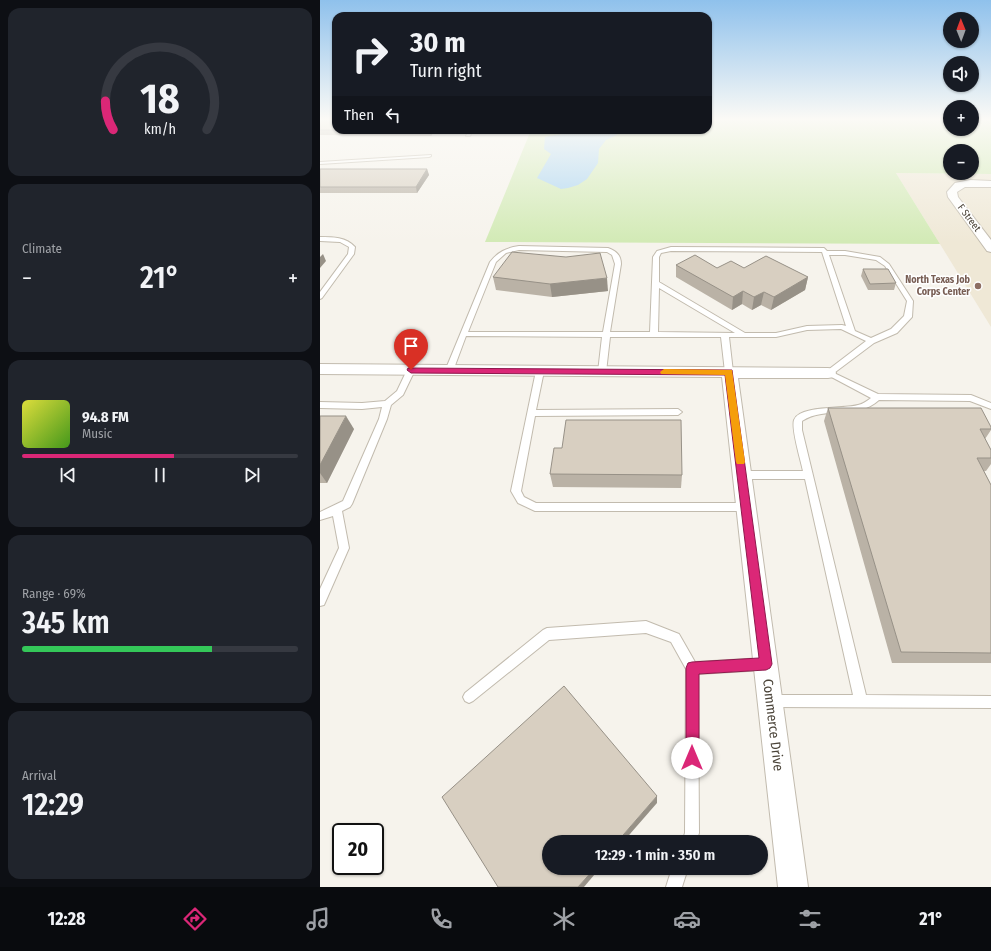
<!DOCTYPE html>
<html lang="en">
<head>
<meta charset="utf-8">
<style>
  body { margin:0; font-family:"Fira Sans Condensed",sans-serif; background:#20242c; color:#f1f3f6; height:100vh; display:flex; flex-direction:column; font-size:15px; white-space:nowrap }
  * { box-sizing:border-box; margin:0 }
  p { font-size:13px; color:#9ea1a6 }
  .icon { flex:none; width:22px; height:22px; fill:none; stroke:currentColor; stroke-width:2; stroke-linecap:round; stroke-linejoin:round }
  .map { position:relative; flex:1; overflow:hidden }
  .drawer { display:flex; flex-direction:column; gap:8px; padding:8px; background:#0d0f14; width:320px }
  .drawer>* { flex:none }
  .guide { position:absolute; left:12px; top:12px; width:380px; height:122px; border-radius:12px; box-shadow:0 1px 3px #0004; background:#171b24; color:#f1f3f6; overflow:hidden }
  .needle { width:26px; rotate:359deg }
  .buttons { position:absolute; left:623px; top:12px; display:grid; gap:8px }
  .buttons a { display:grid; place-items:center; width:36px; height:36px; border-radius:50%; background:#171b24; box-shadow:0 1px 3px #0004; font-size:20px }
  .speed { position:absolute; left:12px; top:823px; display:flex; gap:8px; font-size:20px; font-weight:700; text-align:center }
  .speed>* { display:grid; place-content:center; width:52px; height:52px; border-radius:50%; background:#171b24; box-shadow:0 1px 3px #0004; line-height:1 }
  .speed .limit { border:2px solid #111; border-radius:6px; background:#fff; color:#111 }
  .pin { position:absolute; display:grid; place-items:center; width:34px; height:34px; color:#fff; margin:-41px -17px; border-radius:50% 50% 50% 0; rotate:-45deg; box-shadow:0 0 4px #0007 }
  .pin .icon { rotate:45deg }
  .me { position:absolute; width:44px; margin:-22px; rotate:0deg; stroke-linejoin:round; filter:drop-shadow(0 0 3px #0008) }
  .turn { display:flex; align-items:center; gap:14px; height:84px; padding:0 12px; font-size:18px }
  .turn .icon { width:52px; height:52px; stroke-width:2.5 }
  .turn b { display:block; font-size:28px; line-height:34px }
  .then { display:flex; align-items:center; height:38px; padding:0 12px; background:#0003; gap:8px; font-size:15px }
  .big { font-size:30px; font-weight:600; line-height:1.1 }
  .drawer .card { flex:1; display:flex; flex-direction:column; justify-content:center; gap:6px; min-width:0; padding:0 14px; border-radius:12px; background:#20242c }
  .drawer .dial { align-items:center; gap:0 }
  .dial svg { height:104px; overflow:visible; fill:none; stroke:#363941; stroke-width:7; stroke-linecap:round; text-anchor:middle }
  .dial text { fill:#f1f3f6; stroke:none }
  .song { display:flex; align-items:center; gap:12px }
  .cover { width:48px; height:48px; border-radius:6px; background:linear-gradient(135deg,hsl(60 70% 55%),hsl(100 70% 35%)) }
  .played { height:4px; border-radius:2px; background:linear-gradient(90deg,#db2777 55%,#363941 55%) }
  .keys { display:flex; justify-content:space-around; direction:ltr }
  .heat { display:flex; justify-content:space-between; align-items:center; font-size:22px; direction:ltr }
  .charge { height:6px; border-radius:3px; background:linear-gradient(90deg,#34c759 69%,#363941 0) }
  .trip { position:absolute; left:222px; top:835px; width:226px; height:40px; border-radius:20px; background:#171b24; box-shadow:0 1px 3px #0004; font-weight:600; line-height:40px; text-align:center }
  .menu { display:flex; height:64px; justify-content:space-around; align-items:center; background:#090b0e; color:#9ea1a6 }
  .menu .icon { width:28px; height:28px }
  .menu .on { color:#db2777 }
  .menu b { font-size:18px; color:#f1f3f6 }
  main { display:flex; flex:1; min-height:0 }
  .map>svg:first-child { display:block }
  .education { fill:#efe8d6 }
  .green { fill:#d2eab5; fill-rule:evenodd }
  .water { fill:#a9d4f2 }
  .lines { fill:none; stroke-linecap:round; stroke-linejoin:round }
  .lane-casing { stroke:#c2bbae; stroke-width:2 }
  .street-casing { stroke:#c2bbae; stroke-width:2 }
  .lane { fill:#fff; fill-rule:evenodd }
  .street { fill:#fff; fill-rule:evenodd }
  .wall { fill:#bab2a6 }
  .shaded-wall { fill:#979187 }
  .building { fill:#d8cfc1; stroke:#979187 }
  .route { fill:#db2777; stroke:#8e194d }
  .slow { fill:#f59e0b }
  .education-dot { fill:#8d6e63; stroke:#fff; stroke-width:1.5 }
  .labels { text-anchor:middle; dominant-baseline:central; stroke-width:3; stroke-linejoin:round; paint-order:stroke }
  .far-street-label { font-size:10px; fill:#4b4439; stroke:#fff }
  .far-education-label { font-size:10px; font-weight:bold; fill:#785e54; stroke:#fff; text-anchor:end }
  .near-street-label { font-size:14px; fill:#4b4439; stroke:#fff }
</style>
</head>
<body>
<main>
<section class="drawer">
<div class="card dial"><svg viewBox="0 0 100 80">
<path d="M14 69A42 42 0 1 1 86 69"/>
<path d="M14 69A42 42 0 0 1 8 47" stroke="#db2777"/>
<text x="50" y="56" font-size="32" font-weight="700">18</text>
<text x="50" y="72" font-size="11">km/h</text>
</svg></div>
<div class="card"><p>Climate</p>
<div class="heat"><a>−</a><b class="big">21°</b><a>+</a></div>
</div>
<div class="card">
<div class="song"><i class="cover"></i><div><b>94.8 FM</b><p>Music</p></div></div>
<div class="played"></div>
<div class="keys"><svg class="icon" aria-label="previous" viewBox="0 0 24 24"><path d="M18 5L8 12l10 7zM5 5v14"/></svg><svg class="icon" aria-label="pause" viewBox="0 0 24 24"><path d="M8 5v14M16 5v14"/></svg><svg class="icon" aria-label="next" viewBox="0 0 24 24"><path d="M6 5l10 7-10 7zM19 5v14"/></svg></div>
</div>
<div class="card"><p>Range · 69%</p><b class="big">345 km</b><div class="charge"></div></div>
<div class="card"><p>Arrival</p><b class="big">12:29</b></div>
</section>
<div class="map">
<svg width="671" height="887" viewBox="0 0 671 887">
  <rect width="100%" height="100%" fill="#f6f3ec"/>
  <path class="education" d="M576,173L671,174V327L620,244Z"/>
  <path class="green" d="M388,119H630V129H652V119H671V174L576,173L620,244L165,242L211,130H388ZM630,151H652V173H630Z"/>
  <path class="water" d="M267,130H291L298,133L297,135L286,140L279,149L278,163L267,179L258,185L248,188L241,189L217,178L231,154L224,149L225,137Z"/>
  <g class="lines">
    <defs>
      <g id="lane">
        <path d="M149,130H153L150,136H146Z"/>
        <path d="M111,155V156L109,157L0,164V162Z"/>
        <path d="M0,237C13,237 26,237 35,247L34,254L2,298L0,299V292L28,254L29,247L20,242L0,241Z"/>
        <path d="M199,246L288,248C296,251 301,255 301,264L290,332H330L333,257L337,251L351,247L504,248L507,251H525L560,257L569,264L593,301L592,317L577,333L554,343L514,373L558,394L651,395L671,403V409L650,401L559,400C536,421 507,405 482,421V430L546,695L671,696V708L451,707L447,705L445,701L447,697L451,695H533L485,479H422L419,478L417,475L419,472L422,471H483C481,461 471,429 474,420C479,405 525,409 538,405C543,404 547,401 551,398L504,373L546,341L521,329L487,330L456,337H409L413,372L409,375L405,372L401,337H290L286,372L282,375L278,372L282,337L146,336L133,371L132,373H126L125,371L170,262C178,252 186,248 199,246ZM199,250L287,252L292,255L295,264L283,332H148L176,262L186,253ZM351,251L502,252L526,326L522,325L487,326L456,333H425L339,282V257L341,253ZM509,255H525L556,260L565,266L587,301L584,316L571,329L551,338L535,331ZM339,288L415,333L338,332Z"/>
        <path d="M91,367L95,370L83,395L71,405L67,419L32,504L30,507L22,511L29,548L4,605L0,606V589L19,548L13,516L0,520V512L23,501L59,419L62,407L42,409L0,408V402L42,403L65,401L77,391L87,370Z"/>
        <path d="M220,368L224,371L216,410L358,409L362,412L358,415L215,416L201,491L204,497L216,503H427L431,504L432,507L431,510L427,511H215L198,503L191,491L216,371Z"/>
        <path d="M326,621L359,634L375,662L444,658L448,660L450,664L448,668L444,670L378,674L379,833L376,842H362L365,833L366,669L351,642L326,633L229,640L153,701L149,703L145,701L143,697L145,693L223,630L227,628Z"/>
        <path d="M352,868H368L362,887H346Z"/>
      </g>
      <g id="street">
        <path d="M650,180L671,181V187H645L637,192L638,197L671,240V252L667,251L628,197L627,192L635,183Z"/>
        <path d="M0,364L508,368L514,369L516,373L514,377L508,378H418L488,887H458L402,377L0,374Z"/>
      </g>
    </defs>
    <use href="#lane" class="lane-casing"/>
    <use href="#street" class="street-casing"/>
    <use href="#lane" class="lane"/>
    <use href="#street" class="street"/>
  </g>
  <g class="wall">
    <path d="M0,119L115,130L111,136L0,135Z"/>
    <path d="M0,169H107L109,175L97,193H0Z"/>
    <path d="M246,257L288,291L232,297L176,290L173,277Z"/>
    <path d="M356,265L397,268H424L488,277L485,290L451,310L441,305L432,310L422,304L412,310L356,277Z"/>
    <path d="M543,269L576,283L574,290H548L541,276Z"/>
    <path d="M508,408L671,427V430L665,439L671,450V464L666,471H664L671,485V663H572L504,421Z"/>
    <path d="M0,416L34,429L7,483H0Z"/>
    <path d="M242,448L362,475L361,488L233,487L230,474Z"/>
  </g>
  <g class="shaded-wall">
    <path d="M110,130H115L111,136Z"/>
    <path d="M107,169L109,175L97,193L96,187Z"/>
    <path d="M3,254L6,261L0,268V257Z"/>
    <path d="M488,277L485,290L451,310L454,297Z"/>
    <path d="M287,278L288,291L232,297L230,284Z"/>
    <path d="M423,291L422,304L412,310L413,297Z"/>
    <path d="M444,292L441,305L432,310L434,297Z"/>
    <path d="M26,416L34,429L7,483L0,473V465Z"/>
    <path d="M337,796V803L303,842H297Z"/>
    <path d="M275,868H280L264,887H258Z"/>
  </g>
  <g class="building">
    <rect x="0" y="119" width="16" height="11"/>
    <path d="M0,169H107L96,187H0Z"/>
    <path d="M192,252L246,257L280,253L287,278L230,284L173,277Z"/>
    <path d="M375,255L397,268L411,261L424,268L446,256L488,277L454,297L444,292L434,297L423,291L413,297L356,265Z"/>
    <path d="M543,269H568L576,283L550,284Z"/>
    <path d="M508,408H661L671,427V429H660L671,450V458H657L671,485V653L581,652Z"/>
    <path d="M0,416H26L0,465Z"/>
    <path d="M246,420H361L362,475L230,474L234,448H242Z"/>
    <path d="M244,686L337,796L297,842H229V868H275L258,887H178L122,797Z"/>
  </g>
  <linearGradient id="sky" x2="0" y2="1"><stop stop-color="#8fc1ec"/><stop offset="0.49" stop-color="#fbfaf6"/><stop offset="1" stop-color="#fbfaf6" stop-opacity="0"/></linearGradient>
  <rect width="671" height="243" fill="url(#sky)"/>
  <path class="route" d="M88,368L412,370L452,664L450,668L446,670L379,674V758L377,763L372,765L368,763L366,758V668L368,663L372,662L439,658L405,375L91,373L87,370Z"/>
  <path class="slow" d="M344,369L412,370L425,462L424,464H417L416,462L405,375L341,374L340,372Z"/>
  <circle class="education-dot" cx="658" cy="286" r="4"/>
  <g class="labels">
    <g class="far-street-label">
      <text transform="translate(649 218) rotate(53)">F Street</text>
    </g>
    <g class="far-education-label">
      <text x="650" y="280">North Texas Job<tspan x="650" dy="12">Corps Center</tspan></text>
    </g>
    <g class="near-street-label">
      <text transform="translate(453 725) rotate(83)">Commerce Drive</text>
    </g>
  </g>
</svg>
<div class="buttons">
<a><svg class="needle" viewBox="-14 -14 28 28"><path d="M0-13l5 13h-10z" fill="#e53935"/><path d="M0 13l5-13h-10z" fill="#9ea1a6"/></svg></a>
<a><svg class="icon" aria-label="sound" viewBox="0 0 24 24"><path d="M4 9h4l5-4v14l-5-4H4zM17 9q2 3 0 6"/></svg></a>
<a>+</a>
<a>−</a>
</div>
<div class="speed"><div class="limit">20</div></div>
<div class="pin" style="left:91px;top:370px;background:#d93025"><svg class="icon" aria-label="arrive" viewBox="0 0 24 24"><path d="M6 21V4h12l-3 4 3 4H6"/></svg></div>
<svg class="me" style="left:372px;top:758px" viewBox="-20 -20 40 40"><circle r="19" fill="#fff"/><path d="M0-13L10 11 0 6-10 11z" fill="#db2777"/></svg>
<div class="trip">12:29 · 1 min · 350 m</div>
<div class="guide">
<div class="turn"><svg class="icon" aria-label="right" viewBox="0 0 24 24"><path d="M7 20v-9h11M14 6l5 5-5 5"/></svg><div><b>30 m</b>Turn right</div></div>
<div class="then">Then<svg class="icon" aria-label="left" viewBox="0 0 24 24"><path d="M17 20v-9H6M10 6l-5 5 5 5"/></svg></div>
</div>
</div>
</main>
<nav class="menu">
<b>12:28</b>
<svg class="icon on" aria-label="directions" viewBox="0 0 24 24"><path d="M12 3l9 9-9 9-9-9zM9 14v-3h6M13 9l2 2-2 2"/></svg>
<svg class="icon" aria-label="music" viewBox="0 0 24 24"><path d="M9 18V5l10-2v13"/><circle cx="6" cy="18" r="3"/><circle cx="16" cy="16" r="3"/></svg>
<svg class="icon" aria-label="phone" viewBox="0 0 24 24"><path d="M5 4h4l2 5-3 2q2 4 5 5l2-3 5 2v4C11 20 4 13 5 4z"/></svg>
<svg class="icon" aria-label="climate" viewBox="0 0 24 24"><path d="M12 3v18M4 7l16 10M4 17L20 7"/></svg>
<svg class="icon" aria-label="car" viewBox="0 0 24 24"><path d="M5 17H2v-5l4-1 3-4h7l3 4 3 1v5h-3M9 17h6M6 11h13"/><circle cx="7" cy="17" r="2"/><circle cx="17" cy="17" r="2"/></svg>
<svg class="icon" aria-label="filters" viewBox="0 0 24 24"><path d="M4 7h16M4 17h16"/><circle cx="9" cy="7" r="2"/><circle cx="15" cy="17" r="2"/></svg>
<b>21°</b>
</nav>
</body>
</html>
